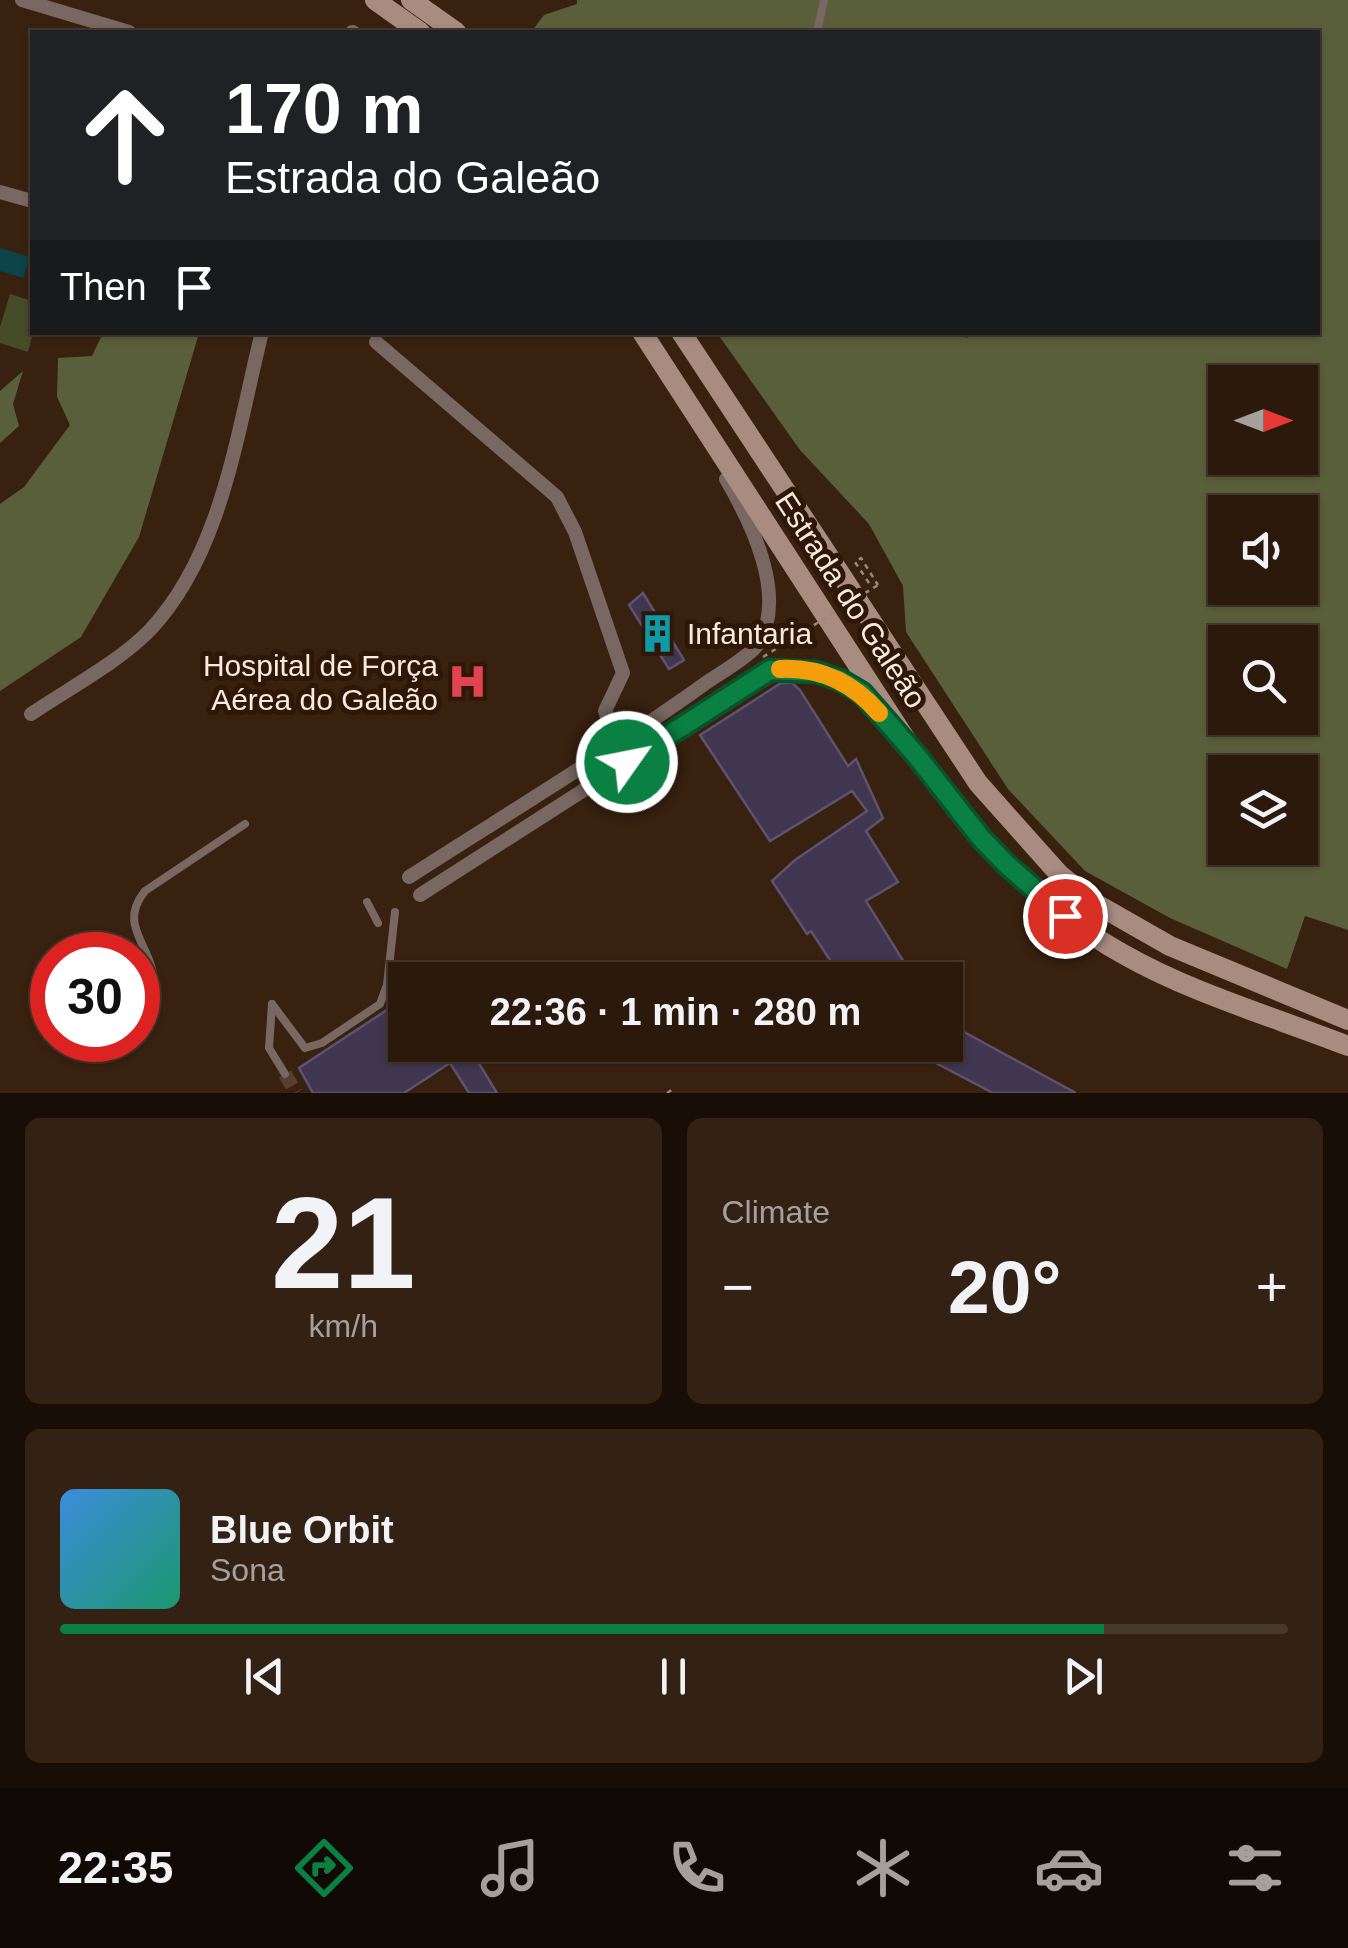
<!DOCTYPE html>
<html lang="en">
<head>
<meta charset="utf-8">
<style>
  body { margin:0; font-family:Arial,sans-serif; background:#332214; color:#f1f3f6; height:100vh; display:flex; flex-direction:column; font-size:38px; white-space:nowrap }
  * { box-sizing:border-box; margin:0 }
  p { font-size:32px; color:#a6a09d }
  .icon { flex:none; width:55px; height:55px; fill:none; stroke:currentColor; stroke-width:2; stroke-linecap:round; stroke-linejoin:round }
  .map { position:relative; height:1093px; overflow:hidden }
  .side { display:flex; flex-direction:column; gap:25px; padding:25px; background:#180e06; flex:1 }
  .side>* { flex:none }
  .banner { position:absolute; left:30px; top:30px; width:1290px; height:305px; border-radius:0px; box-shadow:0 2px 8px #0004,0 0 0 2px #47382c; background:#202124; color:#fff; overflow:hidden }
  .needle { width:65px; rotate:90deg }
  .buttons { position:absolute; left:1208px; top:365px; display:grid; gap:20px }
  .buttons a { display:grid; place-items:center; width:110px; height:110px; border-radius:0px; background:#2b190b; box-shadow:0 2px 8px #0004,0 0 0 2px #47382c; font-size:50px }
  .speed { position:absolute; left:30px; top:932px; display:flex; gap:20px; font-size:50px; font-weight:700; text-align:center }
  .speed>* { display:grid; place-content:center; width:130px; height:130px; border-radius:50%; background:#2b190b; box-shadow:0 2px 8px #0004,0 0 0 2px #47382c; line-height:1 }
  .speed .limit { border:15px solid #d22; background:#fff; color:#111 }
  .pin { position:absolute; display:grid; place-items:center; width:85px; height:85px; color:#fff; margin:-42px; border:5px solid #fff; border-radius:50%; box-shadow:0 2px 10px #0007 }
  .me { position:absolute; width:110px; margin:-55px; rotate:57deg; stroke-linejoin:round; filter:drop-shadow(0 0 8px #0008) }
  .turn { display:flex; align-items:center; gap:35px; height:210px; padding:0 30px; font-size:45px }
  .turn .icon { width:130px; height:130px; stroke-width:2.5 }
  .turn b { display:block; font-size:70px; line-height:85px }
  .then { display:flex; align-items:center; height:95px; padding:0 30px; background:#0003; gap:20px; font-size:38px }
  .big { font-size:75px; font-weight:700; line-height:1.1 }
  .side .widget { flex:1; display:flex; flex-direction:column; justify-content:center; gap:15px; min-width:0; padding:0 35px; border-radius:15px; background:#332214 }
  .side .dial { align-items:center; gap:0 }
  .dial b { font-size:130px; line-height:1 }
  .song { display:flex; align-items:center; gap:30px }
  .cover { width:120px; height:120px; border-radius:15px; background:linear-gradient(135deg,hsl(210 70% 55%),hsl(160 70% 35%)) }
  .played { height:10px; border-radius:5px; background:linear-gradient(90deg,#0b8043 85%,#47382c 85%) }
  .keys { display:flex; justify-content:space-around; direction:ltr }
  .heat { display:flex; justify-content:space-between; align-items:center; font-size:55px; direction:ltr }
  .side .tiles { flex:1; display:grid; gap:25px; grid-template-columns:1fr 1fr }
  .widget:last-child { grid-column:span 2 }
  .trip { position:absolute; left:388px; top:962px; width:575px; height:100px; border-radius:0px; background:#2b190b; box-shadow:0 2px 8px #0004,0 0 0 2px #47382c; font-weight:700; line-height:100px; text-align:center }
  .dock { display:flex; height:160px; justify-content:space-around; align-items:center; background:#110a04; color:#a6a09d }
  .dock .icon { width:70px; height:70px }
  .dock .current { color:#0b8043 }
  .dock b { font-size:45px; color:#f1f3f6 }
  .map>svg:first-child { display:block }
  .green { fill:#464b28 }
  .forest { fill:#595f3a; fill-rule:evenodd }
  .water { fill:#0a4349 }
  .building { fill:#403650; stroke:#5d526f; stroke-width:2.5 }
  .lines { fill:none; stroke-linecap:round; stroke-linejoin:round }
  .minor-tunnel { stroke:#563f2e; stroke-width:14; stroke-dasharray:14 7; stroke-linecap:butt }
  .path { stroke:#9d897b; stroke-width:2.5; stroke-dasharray:5 5; stroke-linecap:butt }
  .service { stroke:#796861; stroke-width:8 }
  .minor { stroke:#796861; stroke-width:14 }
  .secondary { stroke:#a88c80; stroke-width:20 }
  .path-bridge { stroke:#9d897b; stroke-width:2.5; stroke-dasharray:5 5; stroke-linecap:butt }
  .route-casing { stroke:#07532c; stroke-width:25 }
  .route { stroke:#0b8043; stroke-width:18 }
  .slow { stroke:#f59e0b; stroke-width:18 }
  .labels { text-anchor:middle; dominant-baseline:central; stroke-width:10; stroke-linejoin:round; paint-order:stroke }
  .street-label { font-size:30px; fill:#f9e9de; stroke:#2e1706 }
  .poi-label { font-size:30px; fill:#f9e9de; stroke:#2e1706; text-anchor:start }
</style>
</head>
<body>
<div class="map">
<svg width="1348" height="1093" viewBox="0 0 1348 1093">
  <rect width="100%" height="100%" fill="#39210f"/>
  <path class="green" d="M10,294L32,301L33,333L28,352L0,343V327Z"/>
  <g class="forest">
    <path d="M577,0H1348V930L1305,916L1287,969L1170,918L1085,871L1008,789L906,632L903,586L869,524L800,450L717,333L956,332L967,338L973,332H1318V32H531L544,15L577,4ZM1225,382H1300V458H1225ZM1225,512H1300V588H1225ZM1225,642H1300V718H1225ZM1225,772H1300V848H1225Z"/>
    <path d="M103,333H199L139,537L81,637L0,691V504L24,487L70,425L57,397L58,358L92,356Z"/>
    <path d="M23,371L13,404L19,426L0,443V391Z"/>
  </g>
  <path class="water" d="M0,248L30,257L23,278L0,271Z"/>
  <g class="building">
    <path d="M643,593L684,660L669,669L629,605Z"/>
    <path d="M781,683H792L800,690L848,766L856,759L883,818L866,831L898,882L866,901L915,980H843L811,931L807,934L772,881L795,860L867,811L852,791L770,841L700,735Z"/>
    <path d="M405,998V1045H483L472,1052L497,1093H469L450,1063L404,1093H313L299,1068Z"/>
    <path d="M953,1026L1076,1093H993L934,1062Z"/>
  </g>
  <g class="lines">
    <path class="minor-tunnel" d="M285,1074L296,1093"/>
    <g class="path">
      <path d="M869,583L855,562L861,558L878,585"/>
      <path d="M667,1093L673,1089"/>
    </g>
    <g class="service">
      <path d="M817,32L824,0"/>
      <path d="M367,902L378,923"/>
      <path d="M138,999L154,984C154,946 116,927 145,891L245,824"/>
      <path d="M272,1004L305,1048L322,1043L380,1004L387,985L395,912"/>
      <path d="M272,1004L269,1048L285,1074"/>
    </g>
    <g class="minor">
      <path d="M22,0L129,32"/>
      <path d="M352,32H353"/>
      <path d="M0,192L32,201"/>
      <path d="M376,342L557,497L575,532L623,673L605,711L616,743"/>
      <path d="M31,714C68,689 119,662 150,630C222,554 237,432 262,332"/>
      <path d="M409,877C507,814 608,753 703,685C717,675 749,657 758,644C788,596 751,522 726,479"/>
      <path d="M420,895L771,670C820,667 850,679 882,717"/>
    </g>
    <g class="secondary">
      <path d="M375,0L420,32"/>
      <path d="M411,0L456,32"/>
      <path d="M642,332L916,755C971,834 1039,907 1123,954C1191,993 1274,1017 1348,1046"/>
      <path d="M681,332L978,783L1059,874L1098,905L1170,946L1348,1020"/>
    </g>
    <path class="path-bridge" d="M763,657L878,585"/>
  </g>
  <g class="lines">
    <defs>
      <path id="route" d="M627,762L770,670L816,672L840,680L862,693L916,755L981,838L1006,864L1065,916"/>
    </defs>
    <use href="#route" class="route-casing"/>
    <use href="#route" class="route"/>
    <path class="slow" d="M780,669C821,667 853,683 879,713"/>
  </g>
  <defs>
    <symbol id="building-bare" viewBox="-9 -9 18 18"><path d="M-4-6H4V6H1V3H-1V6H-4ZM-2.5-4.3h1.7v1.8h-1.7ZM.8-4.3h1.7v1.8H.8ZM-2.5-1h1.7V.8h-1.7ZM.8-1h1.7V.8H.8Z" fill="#0f9aa8" stroke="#2e1706" stroke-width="2.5" paint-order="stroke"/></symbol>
    <symbol id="hospital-bare" viewBox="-9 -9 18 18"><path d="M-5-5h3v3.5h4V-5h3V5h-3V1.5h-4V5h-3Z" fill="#e0444e" stroke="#2e1706" stroke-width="2.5" paint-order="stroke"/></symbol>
  </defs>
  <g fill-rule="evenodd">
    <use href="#building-bare" x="630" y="606" width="55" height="55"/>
    <use href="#hospital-bare" x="440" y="654" width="55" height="55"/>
  </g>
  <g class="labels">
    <g class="street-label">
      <text transform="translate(851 600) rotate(57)">Estrada do Galeão</text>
    </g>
    <g class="poi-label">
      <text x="687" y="633">Infantaria</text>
      <text x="438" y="665" text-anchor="end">Hospital de Força<tspan x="438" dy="34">Aérea do Galeão</tspan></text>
    </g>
  </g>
</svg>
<div class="buttons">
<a><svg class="needle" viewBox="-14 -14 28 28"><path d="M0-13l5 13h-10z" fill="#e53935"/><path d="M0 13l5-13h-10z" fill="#a6a09d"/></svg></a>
<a><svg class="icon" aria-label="sound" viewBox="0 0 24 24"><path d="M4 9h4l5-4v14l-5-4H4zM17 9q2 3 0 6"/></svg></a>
<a><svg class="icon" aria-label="search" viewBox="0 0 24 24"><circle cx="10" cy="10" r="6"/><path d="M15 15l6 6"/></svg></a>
<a><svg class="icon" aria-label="layers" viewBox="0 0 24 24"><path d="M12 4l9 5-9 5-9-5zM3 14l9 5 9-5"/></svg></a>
</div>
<div class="speed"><div class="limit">30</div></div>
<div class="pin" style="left:1065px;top:916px;background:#d93025"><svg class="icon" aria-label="arrive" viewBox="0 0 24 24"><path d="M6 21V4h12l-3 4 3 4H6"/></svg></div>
<svg class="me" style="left:627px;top:762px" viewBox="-20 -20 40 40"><circle r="17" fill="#0b8043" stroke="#fff" stroke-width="3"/><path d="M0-11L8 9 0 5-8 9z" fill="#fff"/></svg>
<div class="trip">22:36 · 1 min · 280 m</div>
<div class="banner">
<div class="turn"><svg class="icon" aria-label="ahead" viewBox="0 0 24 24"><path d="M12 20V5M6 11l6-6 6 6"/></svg><div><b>170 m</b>Estrada do Galeão</div></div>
<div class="then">Then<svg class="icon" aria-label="arrive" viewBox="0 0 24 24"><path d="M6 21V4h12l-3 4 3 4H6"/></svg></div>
</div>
</div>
<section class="side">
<div class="tiles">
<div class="widget dial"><b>21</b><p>km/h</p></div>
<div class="widget"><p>Climate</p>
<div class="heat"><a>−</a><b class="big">20°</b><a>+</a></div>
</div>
<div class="widget">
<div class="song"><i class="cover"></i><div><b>Blue Orbit</b><p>Sona</p></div></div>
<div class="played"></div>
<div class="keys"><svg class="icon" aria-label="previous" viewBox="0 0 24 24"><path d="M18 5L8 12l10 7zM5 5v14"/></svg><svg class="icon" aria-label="pause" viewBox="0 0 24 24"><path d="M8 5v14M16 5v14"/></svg><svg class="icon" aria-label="next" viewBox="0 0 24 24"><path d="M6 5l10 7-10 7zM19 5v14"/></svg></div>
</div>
</div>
</section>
<nav class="dock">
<b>22:35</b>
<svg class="icon current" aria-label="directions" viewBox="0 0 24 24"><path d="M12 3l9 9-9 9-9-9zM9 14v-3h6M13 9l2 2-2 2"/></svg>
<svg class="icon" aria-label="music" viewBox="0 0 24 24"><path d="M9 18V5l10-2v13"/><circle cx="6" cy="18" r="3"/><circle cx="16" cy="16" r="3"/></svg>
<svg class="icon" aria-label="phone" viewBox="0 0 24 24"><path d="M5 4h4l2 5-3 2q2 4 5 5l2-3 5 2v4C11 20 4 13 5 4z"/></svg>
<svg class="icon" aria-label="climate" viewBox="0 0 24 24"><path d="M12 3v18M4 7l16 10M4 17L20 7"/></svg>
<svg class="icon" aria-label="car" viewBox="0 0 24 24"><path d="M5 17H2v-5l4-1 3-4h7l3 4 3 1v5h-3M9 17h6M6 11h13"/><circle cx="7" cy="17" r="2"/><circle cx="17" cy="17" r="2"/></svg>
<svg class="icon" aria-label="filters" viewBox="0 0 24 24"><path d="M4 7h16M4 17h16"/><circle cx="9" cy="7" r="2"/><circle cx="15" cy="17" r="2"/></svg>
</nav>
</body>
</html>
